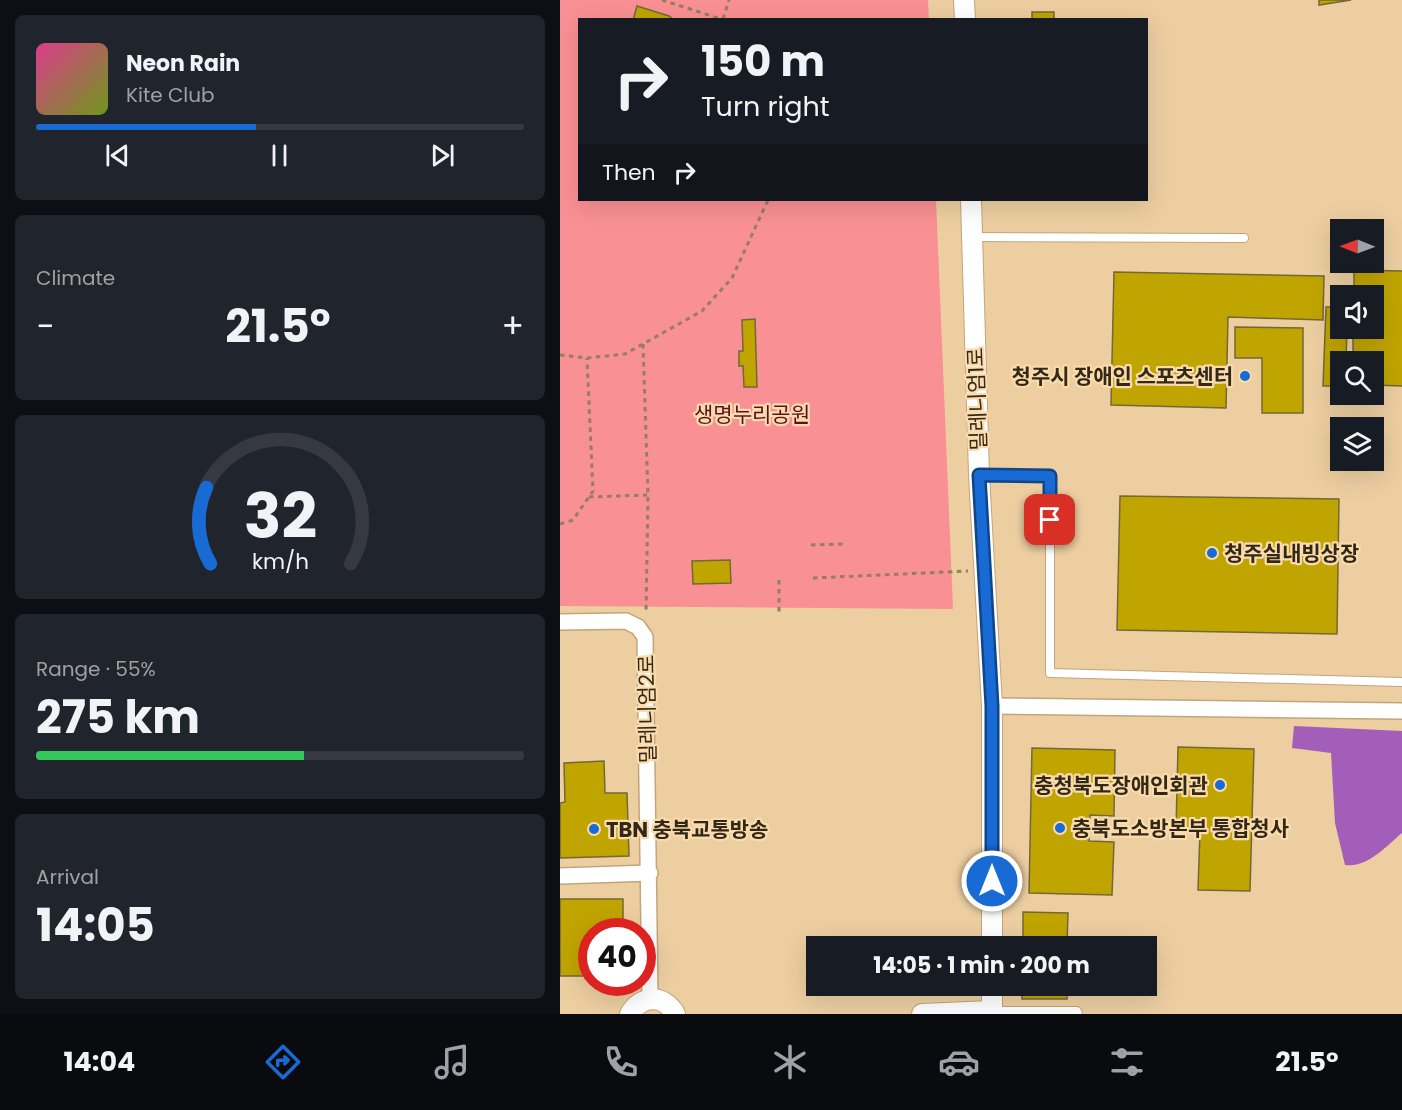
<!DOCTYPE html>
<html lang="en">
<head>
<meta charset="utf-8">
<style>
  body { margin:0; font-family:Poppins,"Noto Sans KR",sans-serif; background:#20242c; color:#f1f3f6; height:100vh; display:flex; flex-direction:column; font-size:22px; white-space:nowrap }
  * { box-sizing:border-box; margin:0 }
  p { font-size:20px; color:#9ea1a6 }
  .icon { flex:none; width:33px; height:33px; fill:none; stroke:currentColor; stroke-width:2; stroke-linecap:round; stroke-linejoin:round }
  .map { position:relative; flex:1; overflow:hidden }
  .drawer { display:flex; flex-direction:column; gap:15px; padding:15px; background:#0d0f14; width:560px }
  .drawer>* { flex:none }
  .guide { position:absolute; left:18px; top:18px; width:570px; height:183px; border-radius:0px; box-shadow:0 6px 24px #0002; background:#171b24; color:#f1f3f6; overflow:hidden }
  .needle { width:39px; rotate:271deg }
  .buttons { position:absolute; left:770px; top:219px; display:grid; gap:12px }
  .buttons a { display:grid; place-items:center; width:54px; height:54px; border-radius:0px; background:#171b24; box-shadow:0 6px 24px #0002; font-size:30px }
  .speed { position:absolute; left:18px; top:918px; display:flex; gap:12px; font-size:30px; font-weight:700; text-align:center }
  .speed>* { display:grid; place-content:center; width:78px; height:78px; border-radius:50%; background:#171b24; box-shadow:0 6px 24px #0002; line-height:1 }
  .speed .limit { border:9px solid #d22; background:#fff; color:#111 }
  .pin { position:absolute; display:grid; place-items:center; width:51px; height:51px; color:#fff; margin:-26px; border-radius:12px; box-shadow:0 3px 9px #0006 }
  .me { position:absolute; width:66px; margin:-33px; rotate:0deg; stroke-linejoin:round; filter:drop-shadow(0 0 4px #0008) }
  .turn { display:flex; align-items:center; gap:21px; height:126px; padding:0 24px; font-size:27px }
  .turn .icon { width:78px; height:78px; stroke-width:2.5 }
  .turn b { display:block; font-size:42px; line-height:51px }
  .then { display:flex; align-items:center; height:57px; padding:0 24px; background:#0003; gap:12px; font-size:22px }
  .big { font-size:45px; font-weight:700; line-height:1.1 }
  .drawer .tile { flex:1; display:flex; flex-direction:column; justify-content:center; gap:9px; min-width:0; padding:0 21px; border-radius:9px; background:#20242c }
  .drawer .dial { align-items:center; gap:0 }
  .dial svg { height:156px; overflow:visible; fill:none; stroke:#363941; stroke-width:7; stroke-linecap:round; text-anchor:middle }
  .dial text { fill:#f1f3f6; stroke:none }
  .song { display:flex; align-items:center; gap:18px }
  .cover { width:72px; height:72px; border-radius:9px; background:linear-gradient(135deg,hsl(330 70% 55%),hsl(80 70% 35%)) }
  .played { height:6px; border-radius:3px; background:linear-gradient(90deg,#186ad4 45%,#363941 45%) }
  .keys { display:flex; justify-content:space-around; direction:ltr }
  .heat { display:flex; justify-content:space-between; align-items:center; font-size:33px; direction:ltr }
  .charge { height:9px; border-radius:4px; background:linear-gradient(90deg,#34c759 55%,#363941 0) }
  .trip { position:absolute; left:246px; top:936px; width:351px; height:60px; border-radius:0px; background:#171b24; box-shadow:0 6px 24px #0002; font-weight:700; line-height:60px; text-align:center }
  .menu { display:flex; height:96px; justify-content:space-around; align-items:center; background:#090b0e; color:#9ea1a6 }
  .menu .icon { width:42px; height:42px }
  .menu .active { color:#186ad4 }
  .menu b { font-size:27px; color:#f1f3f6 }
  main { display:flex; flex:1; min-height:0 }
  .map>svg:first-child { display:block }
  .green { fill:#f99094 }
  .water { fill:#a25eb8 }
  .building { fill:#c0a500; stroke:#726838; stroke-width:1.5 }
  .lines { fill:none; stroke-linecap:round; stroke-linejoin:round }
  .service-casing { stroke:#c2a579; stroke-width:10 }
  .minor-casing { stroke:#c2a579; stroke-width:18 }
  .tertiary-casing { stroke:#c2a579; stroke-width:22 }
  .path { stroke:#947f5f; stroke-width:3; stroke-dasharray:4.5 4.5; stroke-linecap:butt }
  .service { stroke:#fff; stroke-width:8 }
  .minor { stroke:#fff; stroke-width:15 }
  .tertiary { stroke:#fff; stroke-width:20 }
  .route-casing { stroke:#10458a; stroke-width:15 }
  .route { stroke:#186ad4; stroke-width:10 }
  .poi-dot { fill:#186ad4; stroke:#fadbae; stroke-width:2 }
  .labels { text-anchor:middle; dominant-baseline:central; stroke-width:4.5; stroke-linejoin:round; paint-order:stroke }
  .poi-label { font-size:21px; font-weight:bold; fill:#332816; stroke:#fadbae; text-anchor:start }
  .street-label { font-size:21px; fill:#332816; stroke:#fadbae }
  .park-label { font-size:21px; fill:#5d111d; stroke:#fadbae }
</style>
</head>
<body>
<main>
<section class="drawer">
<div class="tile">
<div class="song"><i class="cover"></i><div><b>Neon Rain</b><p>Kite Club</p></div></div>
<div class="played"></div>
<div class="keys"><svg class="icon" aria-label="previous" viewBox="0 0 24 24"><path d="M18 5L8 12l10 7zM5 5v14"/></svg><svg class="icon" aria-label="pause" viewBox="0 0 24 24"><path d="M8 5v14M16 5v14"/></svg><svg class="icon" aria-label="next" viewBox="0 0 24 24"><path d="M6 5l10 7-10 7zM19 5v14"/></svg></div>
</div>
<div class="tile"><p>Climate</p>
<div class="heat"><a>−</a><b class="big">21.5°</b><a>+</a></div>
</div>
<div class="tile dial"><svg viewBox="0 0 100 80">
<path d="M14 69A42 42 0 1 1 86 69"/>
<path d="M14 69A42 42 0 0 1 12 30" stroke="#186ad4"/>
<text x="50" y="56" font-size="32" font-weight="700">32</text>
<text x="50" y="72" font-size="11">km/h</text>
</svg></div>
<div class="tile"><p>Range · 55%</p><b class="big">275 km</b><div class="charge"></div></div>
<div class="tile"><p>Arrival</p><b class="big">14:05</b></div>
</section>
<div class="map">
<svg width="843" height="1014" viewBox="0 0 843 1014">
  <rect width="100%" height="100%" fill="#eccea1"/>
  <path class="green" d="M0,0H368L369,19L20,20V200H376L393,609L0,606Z"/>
  <path class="water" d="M734,726L842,731V833C826,846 808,868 785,865L775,823L771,753L732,748Z"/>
  <g class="building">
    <path d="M759,0H791L759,5Z"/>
    <path d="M77,6L109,16L114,20H73Z"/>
    <rect x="472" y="12" width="22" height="8"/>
    <path d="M794,270L843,271V386L813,385V362H793V328H813V296H794Z"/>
    <path d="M554,272L764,276L763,320L668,317L666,408L551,405Z"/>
    <path d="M766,307H780V328H787L786,362H780V386H763Z"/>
    <path d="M195,319L197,387H184L183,366H179V351H183L182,320Z"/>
    <path d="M675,327L743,328V413H702V358H675Z"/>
    <path d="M560,496L779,499L777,634L557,630Z"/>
    <path d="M170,560L171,583L133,584L132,561Z"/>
    <path d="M618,747L694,749L690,891L638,890L640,830L616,829Z"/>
    <path d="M472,748L555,750L554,816L530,815L529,841L554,842L552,895L469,893Z"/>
    <path d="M44,761L45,793H67L69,856L0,858V803L5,802L4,763Z"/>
    <path d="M0,899H63V932H32V976H0Z"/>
    <path d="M463,912L508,913L507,946H463Z"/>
    <rect x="462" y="986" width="45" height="13"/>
  </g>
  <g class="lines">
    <defs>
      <g id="service">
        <path d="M413,237L684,238"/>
        <path d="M420,475L490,476V673L843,682"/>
        <path d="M432,1011H517L518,1014"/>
      </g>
      <g id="minor">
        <path d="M0,622L66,621L78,627L85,637L90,999"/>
        <path d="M432,706L843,711"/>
        <path d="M0,876L90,873"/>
      </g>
      <g id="tertiary">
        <path d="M404,0L405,20"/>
        <path d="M411,200L419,475L432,706V946"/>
        <path d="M70,1014C81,995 104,994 115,1014"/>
        <path d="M362,1014L432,1011V986"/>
      </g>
    </defs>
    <use href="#service" class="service-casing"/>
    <use href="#minor" class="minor-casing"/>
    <use href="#tertiary" class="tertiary-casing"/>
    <g class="path">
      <path d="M102,0L164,20"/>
      <path d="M163,19L169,0"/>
      <path d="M83,344L88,495L86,614"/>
      <path d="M0,355L27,358L65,354L142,311L172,278L208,200"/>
      <path d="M29,497L87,495"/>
      <path d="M0,524L13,520L33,491L27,358"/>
      <path d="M251,545L283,544"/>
      <path d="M253,578L408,571"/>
      <path d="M219,580V614"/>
    </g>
    <use href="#service" class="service"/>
    <use href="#minor" class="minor"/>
    <use href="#tertiary" class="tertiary"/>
  </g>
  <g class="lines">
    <defs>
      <path id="route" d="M432,881V706L419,475L490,476V520"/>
    </defs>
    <use href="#route" class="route-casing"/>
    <use href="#route" class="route"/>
  </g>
  <g class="poi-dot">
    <circle cx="685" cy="376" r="6"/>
    <circle cx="652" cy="553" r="6"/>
    <circle cx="660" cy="785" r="6"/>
    <circle cx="500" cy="828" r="6"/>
    <circle cx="34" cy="829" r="6"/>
  </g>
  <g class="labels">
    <g class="poi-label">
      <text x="673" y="376" text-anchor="end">청주시 장애인 스포츠센터</text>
      <text x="664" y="553">청주실내빙상장</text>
      <text x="648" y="785" text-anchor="end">충청북도장애인회관</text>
      <text x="512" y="828">충북도소방본부 통합청사</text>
      <text x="46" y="829">TBN 충북교통방송</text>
    </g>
    <g class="street-label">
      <text transform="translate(417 399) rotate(-92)">밀레니엄1로</text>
      <text transform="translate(87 709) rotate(-91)">밀레니엄2로</text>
    </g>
    <g class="park-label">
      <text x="192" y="414">생명누리공원</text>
    </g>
  </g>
</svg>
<div class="buttons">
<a><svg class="needle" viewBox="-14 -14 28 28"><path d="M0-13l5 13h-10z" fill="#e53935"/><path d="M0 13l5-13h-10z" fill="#9ea1a6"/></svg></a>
<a><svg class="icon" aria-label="sound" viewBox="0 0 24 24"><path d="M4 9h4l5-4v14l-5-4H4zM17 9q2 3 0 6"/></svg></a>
<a><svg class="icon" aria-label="search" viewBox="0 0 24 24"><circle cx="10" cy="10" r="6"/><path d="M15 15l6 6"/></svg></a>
<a><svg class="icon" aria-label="layers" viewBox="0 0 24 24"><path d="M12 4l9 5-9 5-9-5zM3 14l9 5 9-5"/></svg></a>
</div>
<div class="speed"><div class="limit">40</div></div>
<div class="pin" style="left:490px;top:520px;background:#d93025"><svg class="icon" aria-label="arrive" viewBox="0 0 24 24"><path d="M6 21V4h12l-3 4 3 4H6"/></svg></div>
<svg class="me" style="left:432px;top:881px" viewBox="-20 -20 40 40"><circle r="17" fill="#186ad4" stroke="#fff" stroke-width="3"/><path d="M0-11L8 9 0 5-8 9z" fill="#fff"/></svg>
<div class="trip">14:05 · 1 min · 200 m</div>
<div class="guide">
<div class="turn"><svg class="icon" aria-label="right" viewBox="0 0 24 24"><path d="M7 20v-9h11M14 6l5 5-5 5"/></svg><div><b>150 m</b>Turn right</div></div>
<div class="then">Then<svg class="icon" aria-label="right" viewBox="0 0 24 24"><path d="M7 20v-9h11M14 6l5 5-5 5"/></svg></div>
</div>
</div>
</main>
<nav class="menu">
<b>14:04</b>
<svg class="icon active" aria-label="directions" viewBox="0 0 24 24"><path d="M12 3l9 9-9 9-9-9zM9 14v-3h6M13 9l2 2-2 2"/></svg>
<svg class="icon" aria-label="music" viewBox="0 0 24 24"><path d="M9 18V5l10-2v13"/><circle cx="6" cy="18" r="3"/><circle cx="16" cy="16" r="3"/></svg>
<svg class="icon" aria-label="phone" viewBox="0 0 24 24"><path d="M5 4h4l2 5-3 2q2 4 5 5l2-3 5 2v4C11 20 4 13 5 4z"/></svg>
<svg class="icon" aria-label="climate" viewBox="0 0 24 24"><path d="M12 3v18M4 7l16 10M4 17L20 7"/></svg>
<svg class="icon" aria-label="car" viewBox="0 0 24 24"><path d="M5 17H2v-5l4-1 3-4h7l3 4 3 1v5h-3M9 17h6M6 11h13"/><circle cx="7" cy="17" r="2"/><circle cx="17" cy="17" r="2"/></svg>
<svg class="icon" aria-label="filters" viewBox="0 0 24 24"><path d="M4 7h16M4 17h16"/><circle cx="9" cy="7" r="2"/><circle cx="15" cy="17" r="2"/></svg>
<b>21.5°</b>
</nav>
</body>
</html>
